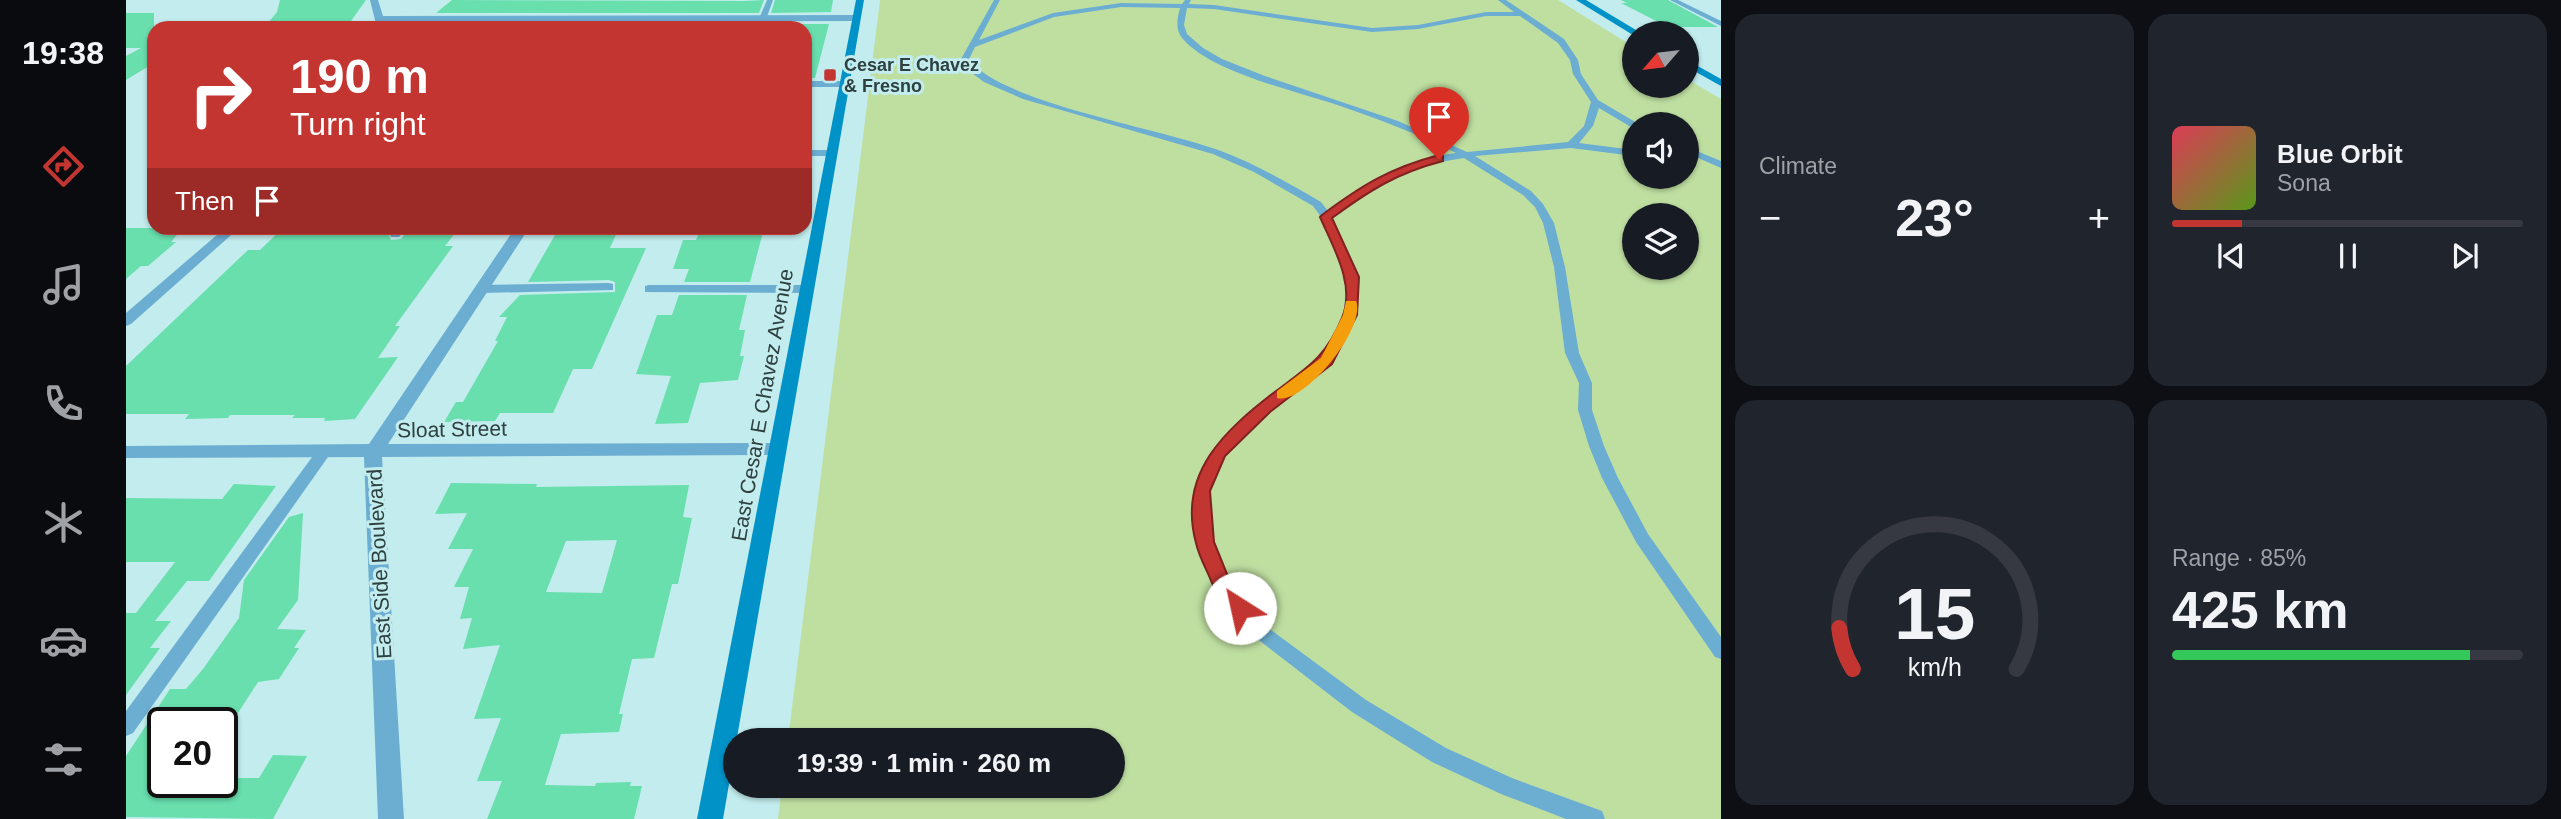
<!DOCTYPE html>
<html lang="en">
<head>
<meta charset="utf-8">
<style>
  body { margin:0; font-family:Helvetica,sans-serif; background:#20242c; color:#f1f3f6; height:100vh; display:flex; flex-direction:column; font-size:26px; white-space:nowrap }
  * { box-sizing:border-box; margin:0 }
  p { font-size:23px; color:#9ea1a6 }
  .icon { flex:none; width:38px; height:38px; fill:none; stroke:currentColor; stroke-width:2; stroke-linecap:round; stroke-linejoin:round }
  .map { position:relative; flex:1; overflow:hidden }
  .side { display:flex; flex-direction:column; gap:14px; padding:14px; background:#0d0f14; width:840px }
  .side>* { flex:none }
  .guide { position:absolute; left:21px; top:21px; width:665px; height:214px; border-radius:21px; box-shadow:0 2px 5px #0004; background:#c33531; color:#fff; overflow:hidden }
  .needle { width:46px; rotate:242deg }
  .fabs { position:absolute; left:1496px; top:21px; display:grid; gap:14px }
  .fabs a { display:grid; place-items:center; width:77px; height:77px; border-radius:50%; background:#171b24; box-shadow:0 2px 5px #0004; font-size:35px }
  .speed { position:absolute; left:21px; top:707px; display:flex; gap:14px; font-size:35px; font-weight:700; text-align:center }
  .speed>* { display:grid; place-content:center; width:91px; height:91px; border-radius:50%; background:#171b24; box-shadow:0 2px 5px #0004; line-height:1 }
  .speed .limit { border:4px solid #111; border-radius:10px; background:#fff; color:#111 }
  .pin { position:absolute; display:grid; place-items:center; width:60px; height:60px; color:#fff; margin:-72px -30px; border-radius:50% 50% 50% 0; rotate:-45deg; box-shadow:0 0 7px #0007 }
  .pin .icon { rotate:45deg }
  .me { position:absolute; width:77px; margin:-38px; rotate:325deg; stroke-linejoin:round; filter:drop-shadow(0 0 5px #0008) }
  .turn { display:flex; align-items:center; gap:24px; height:147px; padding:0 28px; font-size:32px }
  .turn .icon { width:91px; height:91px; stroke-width:2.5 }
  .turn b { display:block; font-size:49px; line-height:60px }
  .then { display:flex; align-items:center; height:66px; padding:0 28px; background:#0003; gap:14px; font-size:26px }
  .big { font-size:52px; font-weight:600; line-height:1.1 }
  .side .tile { flex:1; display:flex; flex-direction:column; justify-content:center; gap:10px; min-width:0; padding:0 24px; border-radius:21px; background:#20242c }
  .side .dial { align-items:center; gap:0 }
  .dial svg { height:182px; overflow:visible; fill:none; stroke:#363941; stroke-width:7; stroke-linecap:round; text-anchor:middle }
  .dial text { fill:#f1f3f6; stroke:none }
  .song { display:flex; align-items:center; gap:21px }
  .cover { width:84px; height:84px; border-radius:10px; background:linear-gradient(135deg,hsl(350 70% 55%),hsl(90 70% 35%)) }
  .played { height:7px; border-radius:4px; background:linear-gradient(90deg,#c33531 20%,#363941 20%) }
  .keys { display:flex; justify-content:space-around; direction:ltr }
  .heat { display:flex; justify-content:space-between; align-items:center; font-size:38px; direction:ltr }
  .charge { height:10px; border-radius:5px; background:linear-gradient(90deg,#34c759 85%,#363941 0) }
  .side .tiles { flex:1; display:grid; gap:14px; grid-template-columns:repeat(2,1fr) }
  .trip { position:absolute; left:597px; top:728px; width:402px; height:70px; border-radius:35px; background:#171b24; box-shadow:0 2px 5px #0004; font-weight:600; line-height:70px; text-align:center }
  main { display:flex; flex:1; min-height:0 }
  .tab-bar { display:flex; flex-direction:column; width:126px; justify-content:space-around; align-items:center; background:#090b0e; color:#9ea1a6 }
  .tab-bar .icon { width:49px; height:49px }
  .tab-bar .active { color:#c33531 }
  .tab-bar b { font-size:32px; color:#f1f3f6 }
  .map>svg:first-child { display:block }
  .green { fill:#bfdfa1; fill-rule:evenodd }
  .building { fill:#69dfae; fill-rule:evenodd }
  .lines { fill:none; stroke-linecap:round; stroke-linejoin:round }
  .lane { fill:#6caed1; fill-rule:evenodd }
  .street { fill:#6caed1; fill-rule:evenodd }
  .secondary { fill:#0192c7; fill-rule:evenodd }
  .route { fill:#c33531; stroke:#7f2220; stroke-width:2 }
  .slow { fill:#f59e0b }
  .poi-dot { fill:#c33531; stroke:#c2eced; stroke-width:2.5 }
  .labels { text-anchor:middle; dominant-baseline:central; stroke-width:6; stroke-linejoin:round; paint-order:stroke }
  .far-poi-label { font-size:18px; font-weight:bold; fill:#2f4041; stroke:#c2eced; text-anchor:start }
  .street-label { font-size:21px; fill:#2f4041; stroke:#c2eced }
</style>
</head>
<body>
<main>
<nav class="tab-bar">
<b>19:38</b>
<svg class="icon active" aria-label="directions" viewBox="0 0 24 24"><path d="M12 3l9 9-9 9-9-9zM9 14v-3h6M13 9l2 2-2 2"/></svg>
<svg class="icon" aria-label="music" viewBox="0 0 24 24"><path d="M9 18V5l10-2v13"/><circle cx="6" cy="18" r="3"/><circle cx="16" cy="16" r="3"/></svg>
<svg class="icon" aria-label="phone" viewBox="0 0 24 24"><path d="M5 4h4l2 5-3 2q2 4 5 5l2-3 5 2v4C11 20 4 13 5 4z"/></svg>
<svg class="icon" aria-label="climate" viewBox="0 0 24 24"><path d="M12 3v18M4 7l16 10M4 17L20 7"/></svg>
<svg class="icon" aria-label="car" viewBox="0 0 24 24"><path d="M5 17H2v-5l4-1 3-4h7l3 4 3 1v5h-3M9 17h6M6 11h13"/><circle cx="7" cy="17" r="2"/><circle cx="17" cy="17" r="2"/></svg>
<svg class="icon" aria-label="filters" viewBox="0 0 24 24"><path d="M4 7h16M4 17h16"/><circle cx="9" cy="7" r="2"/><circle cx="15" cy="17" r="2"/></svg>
</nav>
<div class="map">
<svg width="1595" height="819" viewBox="0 0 1595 819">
  <rect width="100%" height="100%" fill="#c2eced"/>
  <path class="green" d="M754,0H1432L1508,47V86H1561V79L1595,99V819H652L656,786H987V740H662ZM1508,124H1561V177H1508ZM1508,215H1561V268H1508Z"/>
  <g class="building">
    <path d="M154,0H240L220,28H138L151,12Z"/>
    <path d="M326,0L619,1L638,0L633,13H310Z"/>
    <path d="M649,0H707L705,12L645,13Z"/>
    <path d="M1495,0H1542L1592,27H1542L1495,3H1501Z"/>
    <path d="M0,13H28V63L0,80V56L15,48H0Z"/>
    <path d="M628,24L624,28H292L296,25Z"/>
    <path d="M641,24H703L689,78H679V28H640Z"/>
    <path d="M0,228H53L50,230H55L45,242H50L22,266H15L0,279Z"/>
    <path d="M157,228H267L262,233L265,240L275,239L283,228H333L319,246H327L269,326H274L252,358L272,357L229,419L198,421L199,418H166L169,415H104L102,418L59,419L63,414H0V366L122,250H134Z"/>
    <path d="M433,228H493L484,248H520L466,369H447L427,413H374L369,421L318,422L330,402H337L372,341H369L381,317H373L394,295L489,292V282L483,280L402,282Z"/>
    <path d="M575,228H638L624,282H558L563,269H547L557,240H570Z"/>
    <path d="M553,295H621L613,330H619L614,356H618L612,380L574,383L562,423L529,424L545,376L510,374L531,315H546Z"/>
    <path d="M325,483L411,484L410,487L563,485L557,517L566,518L552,584H546L528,658L506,659L493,714H497L493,732L435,734L419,785L469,786L470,783L505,782L504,786H516L508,819H361L376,781H351L375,718L348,719L374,645L337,649L346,618L334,619L343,587H328L347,549H322L341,513L309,514ZM491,540L476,593L420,592L440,541Z"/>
    <path d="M108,484L150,486L83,581H61L29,621H45L24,648H34L0,695V613H10L49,562H0V498L96,499Z"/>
    <path d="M177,513L172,600L151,629L180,630L168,648H173L153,679L132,682L96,738V710H57L48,723H37V782H96V778H133L147,755L181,756L147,819L0,817V756L44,689H60L77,669L113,618L118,580L163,517Z"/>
  </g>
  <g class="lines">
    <g class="lane">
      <path d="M641,0H647L637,28H629Z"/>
      <path d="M868,0H874L853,40L927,13L995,3L1056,4L1059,0H1065L1063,4L1088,5L1246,28L1292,25L1360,12H1388L1372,0H1380L1438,39L1452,60L1455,74L1472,100L1511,123L1508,128L1505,127L1473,108L1467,126L1453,143L1508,150V156L1445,148L1349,156L1405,191L1417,204L1428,223L1439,267L1453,353L1466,383V410L1478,446L1492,478L1522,534L1595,637V659L1589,657L1510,542L1476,478L1463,446L1452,410L1453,383L1439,353L1428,267L1417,223L1409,207L1397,195L1338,158C1306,163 1273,170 1245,188C1231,197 1219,208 1205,218L1232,277L1230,315L1206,364L1143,411L1098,456L1083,491L1087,542L1104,584L1137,624L1240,700L1320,748L1386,778L1476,811L1479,819H1440L1375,794L1306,762L1226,712L1125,634L1088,588L1071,542L1067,491L1085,453L1133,405L1196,359L1218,315L1220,277L1193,214L1187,206L1128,172L1087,154L897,99L858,82L843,71L835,59ZM995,7L1054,8C1051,19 1049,30 1057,39C1087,74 1176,92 1220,108C1258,121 1294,135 1330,153C1276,161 1245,178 1202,211L1195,202C1162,183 1130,164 1095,151C1039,129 874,103 843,59L849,47L928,17ZM1061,8L1088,9L1246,32L1292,29L1360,16H1394L1432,43L1444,60L1447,74L1465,102L1458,126L1442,142L1341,152L1272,121L1139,76L1096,59L1077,48L1061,34L1058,25Z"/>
      <path d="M1544,0H1552L1595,21V26Z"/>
      <path d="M1561,147L1595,161V168L1561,153Z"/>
      <path d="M679,150H706L711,153L706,156H679Z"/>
      <path d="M270,228H281L273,237H265L264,235Z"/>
      <path d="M483,283L487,284V290L356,293L350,289L356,285Z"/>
      <path d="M523,285H681L687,289L681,293L519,292V286Z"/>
      <path d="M197,448L202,449L204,453L202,457L7,733L0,736V711L192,449Z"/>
    </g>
    <g class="street">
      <path d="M244,0H252L257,16L730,15L734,18L730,21L259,22L261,28H251Z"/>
      <path d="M679,81H718L723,84L718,87H679Z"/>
      <path d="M99,228H113L5,324L0,326V313Z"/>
      <path d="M389,228H403L262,444L652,443L661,449L652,455L256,457L278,819H252L238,457L0,458V446L243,444Z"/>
    </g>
    <g class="secondary">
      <path d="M730,0H738L597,819H571Z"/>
      <path d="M1450,0H1460L1515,33L1507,35Z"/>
      <path d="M1561,60L1595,79V86L1561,67Z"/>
    </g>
  </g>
  <path class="route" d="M1313,155L1317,156V161C1271,173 1244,190 1206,218L1233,277L1231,315L1206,364L1144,412L1099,456L1084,491L1088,542L1105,584L1124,608L1121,614C1104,620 1091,597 1086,583C1081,570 1073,557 1070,543C1051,473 1099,430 1150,391C1182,367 1200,357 1216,318C1230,285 1207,247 1194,217L1196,215C1236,185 1264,168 1313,155Z"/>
  <path class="slow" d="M1220,301H1230C1241,328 1177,406 1151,398V391L1195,358L1217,315Z"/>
  <rect class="poi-dot" x="697" y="68" width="14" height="14" rx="3.5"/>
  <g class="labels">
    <g class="far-poi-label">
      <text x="718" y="65">Cesar E Chavez<tspan x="718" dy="21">&amp; Fresno</tspan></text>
    </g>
    <g class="street-label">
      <text transform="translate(636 405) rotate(-80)">East Cesar E Chavez Avenue</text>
      <text transform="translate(326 429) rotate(-1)">Sloat Street</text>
      <text transform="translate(253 564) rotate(-93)">East Side Boulevard</text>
    </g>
  </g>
</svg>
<div class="fabs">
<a><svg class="needle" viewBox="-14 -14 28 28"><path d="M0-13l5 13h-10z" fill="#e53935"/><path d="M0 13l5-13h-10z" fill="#9ea1a6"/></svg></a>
<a><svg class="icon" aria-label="sound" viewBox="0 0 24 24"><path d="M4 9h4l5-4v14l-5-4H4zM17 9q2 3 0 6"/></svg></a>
<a><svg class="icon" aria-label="layers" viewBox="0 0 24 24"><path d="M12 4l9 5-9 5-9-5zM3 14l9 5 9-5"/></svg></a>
</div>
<div class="speed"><div class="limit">20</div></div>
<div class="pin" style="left:1313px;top:159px;background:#d93025"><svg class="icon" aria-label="arrive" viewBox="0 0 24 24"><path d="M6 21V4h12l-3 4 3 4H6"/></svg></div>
<svg class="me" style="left:1114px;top:608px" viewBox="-20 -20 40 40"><circle r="19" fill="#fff"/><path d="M0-13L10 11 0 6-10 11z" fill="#c33531"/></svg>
<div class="trip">19:39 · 1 min · 260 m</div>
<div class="guide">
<div class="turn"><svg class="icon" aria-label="right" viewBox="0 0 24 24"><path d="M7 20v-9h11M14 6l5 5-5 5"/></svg><div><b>190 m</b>Turn right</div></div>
<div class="then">Then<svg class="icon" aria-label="arrive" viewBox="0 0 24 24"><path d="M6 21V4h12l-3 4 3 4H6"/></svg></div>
</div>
</div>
<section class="side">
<div class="tiles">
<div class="tile"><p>Climate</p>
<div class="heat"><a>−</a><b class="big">23°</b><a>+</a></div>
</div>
<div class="tile">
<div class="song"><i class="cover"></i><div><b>Blue Orbit</b><p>Sona</p></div></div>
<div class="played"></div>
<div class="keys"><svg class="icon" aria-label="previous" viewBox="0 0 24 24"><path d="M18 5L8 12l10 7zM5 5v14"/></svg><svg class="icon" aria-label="pause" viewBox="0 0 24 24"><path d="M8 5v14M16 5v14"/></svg><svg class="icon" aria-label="next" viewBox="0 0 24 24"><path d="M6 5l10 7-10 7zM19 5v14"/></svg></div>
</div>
<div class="tile dial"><svg viewBox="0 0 100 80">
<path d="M14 69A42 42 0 1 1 86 69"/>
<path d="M14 69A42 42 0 0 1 8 51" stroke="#c33531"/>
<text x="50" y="56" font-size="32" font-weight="700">15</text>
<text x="50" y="72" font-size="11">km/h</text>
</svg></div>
<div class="tile"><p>Range · 85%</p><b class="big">425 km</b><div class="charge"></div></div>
</div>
</section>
</main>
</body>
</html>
